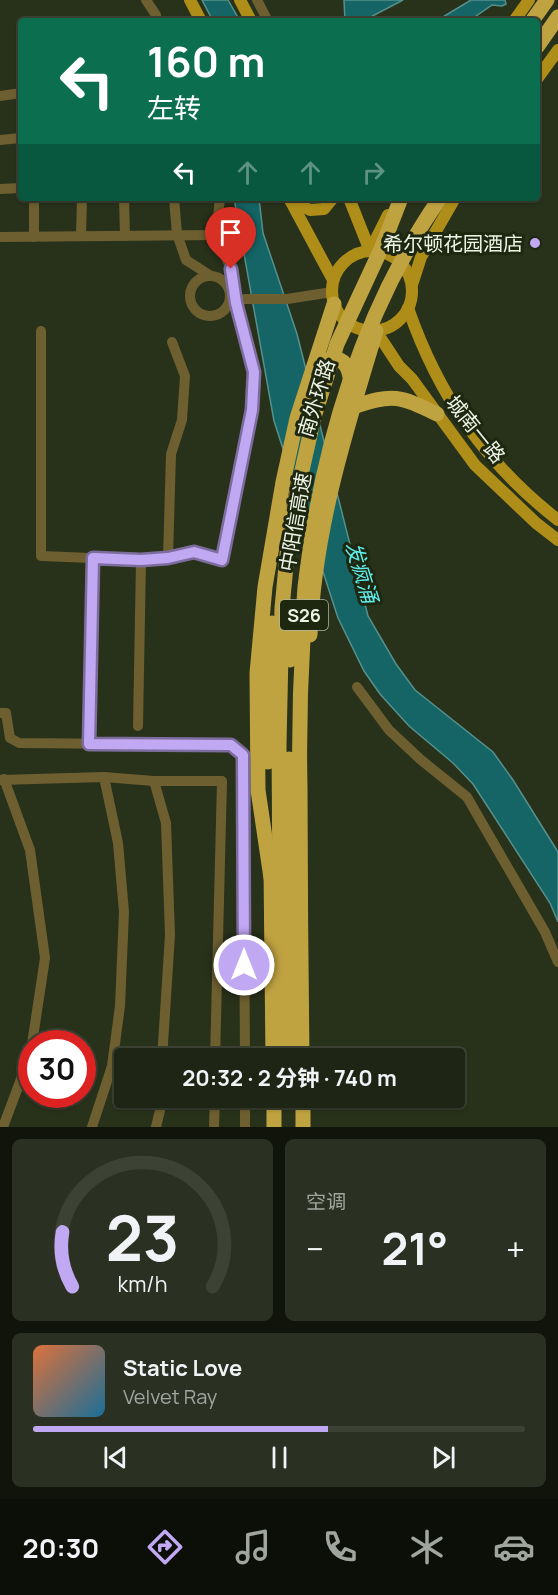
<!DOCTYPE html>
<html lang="zh">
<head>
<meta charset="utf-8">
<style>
  body { margin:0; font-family:Manrope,"Noto Sans SC",sans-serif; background:#2b3122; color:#f1f3f6; height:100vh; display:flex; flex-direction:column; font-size:22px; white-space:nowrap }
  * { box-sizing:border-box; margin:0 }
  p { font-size:20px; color:#a1a5a0 }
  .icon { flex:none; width:33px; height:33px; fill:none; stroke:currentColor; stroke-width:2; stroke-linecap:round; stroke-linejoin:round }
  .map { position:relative; height:1127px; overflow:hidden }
  .drawer { display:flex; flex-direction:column; gap:12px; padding:12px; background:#10140b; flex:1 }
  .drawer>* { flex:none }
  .banner { position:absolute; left:18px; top:18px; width:522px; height:183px; border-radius:6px; box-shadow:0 2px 4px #0004,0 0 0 2px #3c4234; background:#0b6e4f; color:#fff; overflow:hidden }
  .speed { position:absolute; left:18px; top:1030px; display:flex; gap:12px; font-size:30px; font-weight:700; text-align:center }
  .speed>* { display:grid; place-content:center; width:78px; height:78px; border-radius:50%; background:#1e2514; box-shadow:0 2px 4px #0004,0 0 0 2px #3c4234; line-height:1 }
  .speed .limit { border:9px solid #d22; background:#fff; color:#111 }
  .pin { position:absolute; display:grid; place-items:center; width:51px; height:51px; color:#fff; margin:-62px -26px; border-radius:50% 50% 50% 0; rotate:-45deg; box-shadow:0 0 6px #0007 }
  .pin .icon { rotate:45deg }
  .me { position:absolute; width:66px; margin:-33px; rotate:0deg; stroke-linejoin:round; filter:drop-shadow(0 0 4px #0008) }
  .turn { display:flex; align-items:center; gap:21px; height:126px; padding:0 30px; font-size:27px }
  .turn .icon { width:78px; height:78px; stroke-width:2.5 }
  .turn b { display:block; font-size:42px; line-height:51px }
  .lanes { display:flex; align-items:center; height:57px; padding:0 30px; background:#0003; justify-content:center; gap:30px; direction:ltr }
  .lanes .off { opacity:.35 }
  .big { font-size:45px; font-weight:700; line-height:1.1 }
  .drawer .tile { flex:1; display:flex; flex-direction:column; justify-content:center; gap:9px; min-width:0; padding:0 21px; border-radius:9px; background:#2b3122 }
  .drawer .dial { align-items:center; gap:0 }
  .dial svg { height:156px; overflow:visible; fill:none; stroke:#3c4234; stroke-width:7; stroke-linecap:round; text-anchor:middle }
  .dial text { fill:#f1f3f6; stroke:none }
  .song { display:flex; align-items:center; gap:18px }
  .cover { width:72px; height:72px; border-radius:9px; background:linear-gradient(135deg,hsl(20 70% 55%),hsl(200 70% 35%)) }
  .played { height:6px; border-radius:3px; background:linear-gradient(90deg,#c1a8f3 60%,#3c4234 60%) }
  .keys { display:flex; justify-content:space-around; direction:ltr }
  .heat { display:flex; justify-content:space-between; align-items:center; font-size:33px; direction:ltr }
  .drawer .tiles { flex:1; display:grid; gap:12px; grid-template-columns:1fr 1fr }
  .tile:last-child { grid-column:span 2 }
  .trip { position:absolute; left:114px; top:1048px; width:351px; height:60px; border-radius:6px; background:#1e2514; box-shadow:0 2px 4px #0004,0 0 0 2px #3c4234; font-weight:700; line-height:60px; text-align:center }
  .tab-bar { display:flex; height:96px; justify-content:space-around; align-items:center; background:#0c0f08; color:#a1a5a0 }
  .tab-bar .icon { width:42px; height:42px }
  .tab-bar .active { color:#c1a8f3 }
  .tab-bar b { font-size:27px; color:#f1f3f6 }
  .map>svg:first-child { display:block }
  .water { fill:#156566; stroke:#56908c; stroke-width:1.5 }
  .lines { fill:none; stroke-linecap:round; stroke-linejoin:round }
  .minor { stroke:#6e5f30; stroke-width:10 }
  .major { stroke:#ae8e19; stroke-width:12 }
  .highway { stroke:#c0a341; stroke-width:15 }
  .highway-bridge { stroke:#c0a341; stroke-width:15 }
  .route-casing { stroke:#7d6d9e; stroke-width:15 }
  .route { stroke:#c1a8f3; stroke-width:10 }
  .poi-dot { fill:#c1a8f3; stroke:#1e2710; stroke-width:2 }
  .labels { text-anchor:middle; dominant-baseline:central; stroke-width:6; stroke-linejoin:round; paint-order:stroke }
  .shield { fill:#1e2710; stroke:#afb6a5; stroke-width:1.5 }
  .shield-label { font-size:18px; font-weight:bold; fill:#edf3e5 }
  .poi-label { font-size:20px; fill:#edf3e5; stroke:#1e2710; text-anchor:end }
  .street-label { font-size:20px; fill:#edf3e5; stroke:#1e2710 }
  .water-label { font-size:21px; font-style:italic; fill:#5fedee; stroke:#1e2710 }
</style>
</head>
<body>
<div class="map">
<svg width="558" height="1127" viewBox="0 0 558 1127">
  <rect width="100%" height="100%" fill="#28311a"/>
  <g class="water">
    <path d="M202,0H228L240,21H213Z"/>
    <path d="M344,0H403L363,21H345Z"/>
    <path d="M471,0H505L506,4L502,6L492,5L469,21H436Z"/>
    <path d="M234,198H259L263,233L297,334L368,616L396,664L415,690L493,752L513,780L558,852V922L550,903L473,784L453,763L409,726L380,694L364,671L338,618L274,421Z"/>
  </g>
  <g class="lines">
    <g class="minor">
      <path d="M146,0L156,15L157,21"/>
      <path d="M257,0L268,21"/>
      <path d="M0,96L21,93"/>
      <path d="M0,140L21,138"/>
      <path d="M0,189L21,188"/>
      <path d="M124,198L125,236"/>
      <path d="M174,198L177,234L186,260L211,276"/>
      <path d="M81,236L82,198"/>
      <path d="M0,237L216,235"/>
      <path d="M34,237V198"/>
      <circle cx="210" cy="296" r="20"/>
      <path d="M232,303L245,299H287L332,292"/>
      <path d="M41,331V556L141,560L168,558L194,552L222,560L252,410L254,372L236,303L231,269L216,235L220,198"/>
      <path d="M168,558L171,454L182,420L185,376L172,342"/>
      <path d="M357,687L389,730L420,759L467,797L545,932L558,962"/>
      <path d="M0,713H6L10,738L19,743L231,745L243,755L245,1059"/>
      <path d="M138,726L141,560"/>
      <path d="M89,744L93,558"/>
      <path d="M4,779L30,850L45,958L32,1044"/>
      <path d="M0,780L104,777L154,781H222L215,1059"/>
      <path d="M154,781L166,823L170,935L162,1059"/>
      <path d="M245,1098V1127"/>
      <path d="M3,1127L30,1055L32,1045"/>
      <path d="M92,1127L112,1066L120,1006L124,912L118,843L104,777"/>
      <path d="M156,1127L163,1098"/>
      <path d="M214,1127L215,1098"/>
    </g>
    <g class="major">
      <path d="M190,0L201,21"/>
      <path d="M240,0L251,21"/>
      <path d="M514,21L529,0"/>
      <path d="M537,79L558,50"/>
      <path d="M289,198L333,280"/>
      <path d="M349,198L370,251"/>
      <path d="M290,200L310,210L324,209L333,198"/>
      <path d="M370,251L388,215"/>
      <circle cx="372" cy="291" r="40"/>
      <path d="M412,285L421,257L455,198"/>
      <path d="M408,308C438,395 485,463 558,520"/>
      <path d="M376,331L399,366L412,379L475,465L536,523L558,540"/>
    </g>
    <g class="highway">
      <path d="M532,21L547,0"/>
      <path d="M537,47L558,17"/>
      <path d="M320,363C354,346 351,386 353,407C393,393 400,396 437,414"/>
      <path d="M310,635C314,530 346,430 376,331"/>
      <path d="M289,759L293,880L294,1059"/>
      <path d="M271,869L273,1059"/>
      <path d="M271,878L258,790L257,673L265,587L283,482L297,418L334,304"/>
      <path d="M274,1098V1127"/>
      <path d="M303,1098V1127"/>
    </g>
    <g class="highway-bridge">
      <path d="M290,660L294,612"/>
      <path d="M268,762V691L272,623"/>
      <path d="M281,1059L279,744L282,608L290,524L314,417L337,344L382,247L401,198"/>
      <path d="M302,1059C301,968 300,878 300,787C299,737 300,688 303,638C304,618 303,598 306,579C322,446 363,309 440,198"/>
    </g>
  </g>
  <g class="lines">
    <defs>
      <path id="route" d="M231,269L236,303L254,372L252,410L222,560L194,552L168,558L141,560L93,558L89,744L231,745L243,755L244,965"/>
    </defs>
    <use href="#route" class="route-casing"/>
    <use href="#route" class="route"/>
  </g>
  <circle class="poi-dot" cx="535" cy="243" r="6"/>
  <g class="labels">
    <rect class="shield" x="280" y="600" width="48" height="30" rx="4.5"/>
    <g class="shield-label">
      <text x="304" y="615">S26</text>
    </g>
    <g class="poi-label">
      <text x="523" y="243">希尔顿花园酒店</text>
    </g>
    <g class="street-label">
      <text transform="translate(316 398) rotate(-73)">南外环路</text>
      <text transform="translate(476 429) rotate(51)">城南一路</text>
      <text transform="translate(295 522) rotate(-80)">中阳信高速</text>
    </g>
    <g class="water-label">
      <text transform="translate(362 572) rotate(73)">发疯涌</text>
    </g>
  </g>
</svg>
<div class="speed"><div class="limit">30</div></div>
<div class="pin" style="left:231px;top:269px;background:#d93025"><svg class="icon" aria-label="arrive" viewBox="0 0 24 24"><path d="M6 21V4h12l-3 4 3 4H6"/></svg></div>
<svg class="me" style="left:244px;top:965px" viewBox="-20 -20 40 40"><circle r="17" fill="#c1a8f3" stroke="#fff" stroke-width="3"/><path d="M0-11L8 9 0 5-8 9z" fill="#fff"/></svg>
<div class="trip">20:32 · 2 分钟 · 740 m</div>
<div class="banner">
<div class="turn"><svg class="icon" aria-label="left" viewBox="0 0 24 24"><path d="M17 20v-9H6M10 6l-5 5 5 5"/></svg><div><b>160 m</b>左转</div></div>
<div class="lanes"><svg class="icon" aria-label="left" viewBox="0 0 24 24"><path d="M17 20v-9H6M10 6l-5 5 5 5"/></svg><svg class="icon off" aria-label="ahead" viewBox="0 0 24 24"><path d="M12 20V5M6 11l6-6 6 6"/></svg><svg class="icon off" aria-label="ahead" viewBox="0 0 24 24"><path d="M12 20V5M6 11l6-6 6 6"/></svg><svg class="icon off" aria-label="right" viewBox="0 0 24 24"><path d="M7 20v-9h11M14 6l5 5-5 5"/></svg></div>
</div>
</div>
<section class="drawer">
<div class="tiles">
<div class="tile dial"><svg viewBox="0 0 100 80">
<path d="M14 69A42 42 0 1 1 86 69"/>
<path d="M14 69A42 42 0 0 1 9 41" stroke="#c1a8f3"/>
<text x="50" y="56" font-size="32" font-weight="700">23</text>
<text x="50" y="72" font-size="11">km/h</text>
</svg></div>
<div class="tile"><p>空调</p>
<div class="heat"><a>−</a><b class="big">21°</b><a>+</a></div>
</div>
<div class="tile">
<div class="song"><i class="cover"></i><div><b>Static Love</b><p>Velvet Ray</p></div></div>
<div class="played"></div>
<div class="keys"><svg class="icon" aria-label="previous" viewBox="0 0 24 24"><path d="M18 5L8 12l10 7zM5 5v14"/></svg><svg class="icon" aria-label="pause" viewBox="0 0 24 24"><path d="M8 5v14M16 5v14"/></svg><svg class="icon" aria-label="next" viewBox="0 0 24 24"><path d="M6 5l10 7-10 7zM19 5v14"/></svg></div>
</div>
</div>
</section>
<nav class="tab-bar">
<b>20:30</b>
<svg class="icon active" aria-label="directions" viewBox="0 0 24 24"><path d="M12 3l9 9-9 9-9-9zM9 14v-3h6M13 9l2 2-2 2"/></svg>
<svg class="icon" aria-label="music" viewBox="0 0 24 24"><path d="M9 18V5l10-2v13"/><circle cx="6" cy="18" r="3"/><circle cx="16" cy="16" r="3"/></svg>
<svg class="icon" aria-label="phone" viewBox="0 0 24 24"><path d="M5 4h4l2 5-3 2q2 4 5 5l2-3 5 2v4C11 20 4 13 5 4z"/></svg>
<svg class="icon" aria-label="climate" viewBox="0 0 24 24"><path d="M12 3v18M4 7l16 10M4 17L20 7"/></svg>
<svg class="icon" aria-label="car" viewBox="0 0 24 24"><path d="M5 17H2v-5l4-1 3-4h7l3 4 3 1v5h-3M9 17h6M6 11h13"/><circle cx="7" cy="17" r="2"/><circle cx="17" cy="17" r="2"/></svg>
</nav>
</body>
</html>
